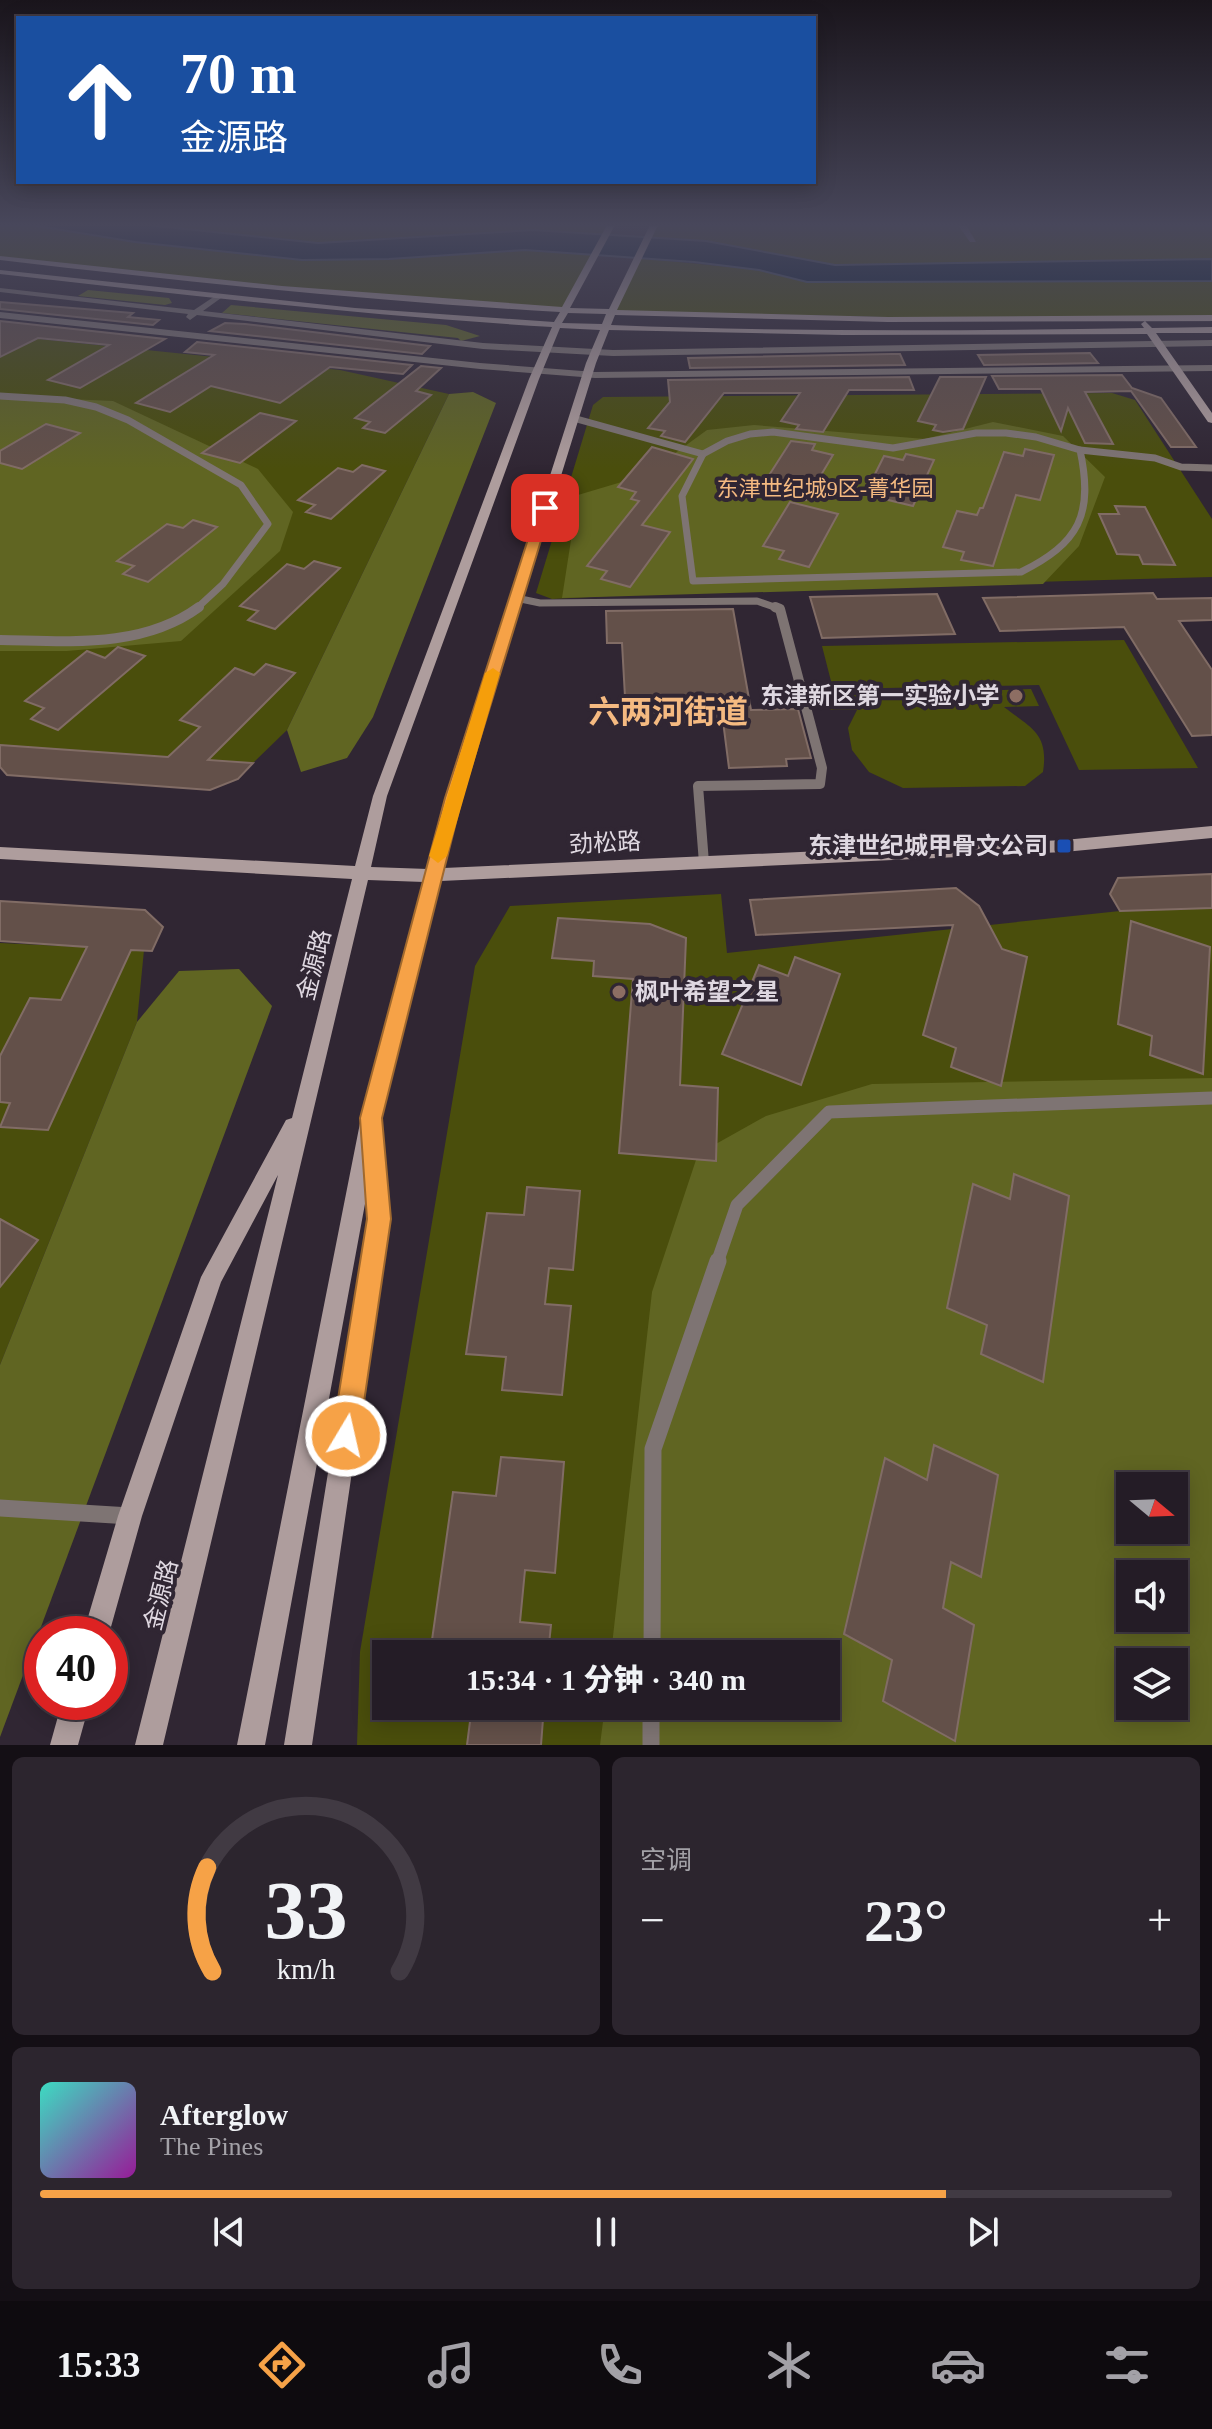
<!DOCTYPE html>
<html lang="zh">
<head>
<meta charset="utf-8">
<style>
  body { margin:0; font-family:"Times New Roman","Noto Sans SC",serif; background:#2c252e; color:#f1f3f6; height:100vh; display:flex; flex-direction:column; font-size:30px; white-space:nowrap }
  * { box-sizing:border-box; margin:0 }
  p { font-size:26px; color:#a3a1a7 }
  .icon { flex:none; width:44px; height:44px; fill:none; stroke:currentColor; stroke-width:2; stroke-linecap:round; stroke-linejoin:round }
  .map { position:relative; height:1745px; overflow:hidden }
  .details { display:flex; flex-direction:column; gap:12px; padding:12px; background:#140f15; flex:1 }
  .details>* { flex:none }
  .hud { position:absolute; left:16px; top:16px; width:800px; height:168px; border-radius:0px; box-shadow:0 4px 20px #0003,0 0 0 2px #413a43; background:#1a4fa0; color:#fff; overflow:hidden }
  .needle { width:52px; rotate:109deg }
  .buttons { position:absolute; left:1116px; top:1472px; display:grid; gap:16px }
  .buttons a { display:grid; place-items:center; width:72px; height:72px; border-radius:0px; background:#241c26; box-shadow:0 4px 20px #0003,0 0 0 2px #413a43; font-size:40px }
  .speed { position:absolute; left:24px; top:1616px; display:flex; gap:16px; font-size:40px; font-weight:700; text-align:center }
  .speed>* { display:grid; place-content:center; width:104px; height:104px; border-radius:50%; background:#241c26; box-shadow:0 4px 20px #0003,0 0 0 2px #413a43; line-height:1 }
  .speed .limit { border:12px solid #d22; background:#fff; color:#111 }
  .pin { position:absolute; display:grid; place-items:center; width:68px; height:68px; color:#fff; margin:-34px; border-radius:16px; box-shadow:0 4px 12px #0006 }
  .me { position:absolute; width:88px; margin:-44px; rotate:9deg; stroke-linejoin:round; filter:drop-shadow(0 0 6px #0008) }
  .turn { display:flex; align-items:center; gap:28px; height:168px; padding:0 32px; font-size:36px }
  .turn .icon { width:104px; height:104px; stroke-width:2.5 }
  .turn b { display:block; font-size:56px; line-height:68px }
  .big { font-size:60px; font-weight:800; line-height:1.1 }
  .details .widget { flex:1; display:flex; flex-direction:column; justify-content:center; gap:12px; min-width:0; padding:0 28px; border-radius:12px; background:#2c252e }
  .details .dial { align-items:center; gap:0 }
  .dial svg { height:208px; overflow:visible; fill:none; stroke:#413a43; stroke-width:7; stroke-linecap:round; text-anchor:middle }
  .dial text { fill:#f1f3f6; stroke:none }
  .song { display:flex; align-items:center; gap:24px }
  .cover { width:96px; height:96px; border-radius:12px; background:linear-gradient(135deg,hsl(170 70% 55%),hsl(300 70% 35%)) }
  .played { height:8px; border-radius:4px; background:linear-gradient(90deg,#f6a247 80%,#413a43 80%) }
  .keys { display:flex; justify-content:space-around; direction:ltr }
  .heat { display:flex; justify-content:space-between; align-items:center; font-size:44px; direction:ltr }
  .details .tiles { flex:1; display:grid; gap:12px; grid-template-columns:1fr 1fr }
  .widget:last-child { grid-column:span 2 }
  .trip { position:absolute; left:372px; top:1640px; width:468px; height:80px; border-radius:0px; background:#241c26; box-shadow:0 4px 20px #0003,0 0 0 2px #413a43; font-weight:800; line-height:80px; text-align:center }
  .dock { display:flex; height:128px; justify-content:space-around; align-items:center; background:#0e0b0f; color:#a3a1a7 }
  .dock .icon { width:56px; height:56px }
  .dock .selected { color:#f6a247 }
  .dock b { font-size:36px; color:#f1f3f6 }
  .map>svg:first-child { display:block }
  .green { fill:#4a4e0c; fill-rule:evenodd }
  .forest { fill:#606522; fill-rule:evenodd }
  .water { fill:#001836; stroke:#435269; stroke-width:2 }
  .building { fill:#635049; stroke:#816c65; stroke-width:2 }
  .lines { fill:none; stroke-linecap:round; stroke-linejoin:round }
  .lane-far3 { stroke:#7e7473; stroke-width:7 }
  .lane-far2 { stroke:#7e7473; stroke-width:10 }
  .lane-far1 { stroke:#7e7473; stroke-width:13 }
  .lane { stroke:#7e7473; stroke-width:17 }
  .street { fill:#7e7473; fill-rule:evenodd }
  .secondary { fill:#ae9d9d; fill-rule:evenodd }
  .route { fill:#f6a247; stroke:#a0692e; stroke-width:2 }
  .slow { fill:#f59e0b }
  .education-dot { fill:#8d6e63; stroke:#302633; stroke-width:3 }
  .transit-dot { fill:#1a4fb4; stroke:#302633; stroke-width:3 }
  .labels { text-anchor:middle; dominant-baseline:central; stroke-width:8; stroke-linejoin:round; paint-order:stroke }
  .far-neighbourhood-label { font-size:22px; fill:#f5ba81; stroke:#302633 }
  .poi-label { font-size:24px; font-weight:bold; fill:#dfd8e1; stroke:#302633; text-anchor:end }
  .street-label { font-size:24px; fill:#dfd8e1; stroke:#302633 }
  .district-label { font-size:32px; font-weight:bold; fill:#f5ba81; stroke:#302633 }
</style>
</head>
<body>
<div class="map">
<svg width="1212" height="1745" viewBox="0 0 1212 1745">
  <rect width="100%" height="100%" fill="#302633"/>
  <g class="green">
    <path d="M0,225H31L135,242L302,260L389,259L525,250L595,255L565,310L369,295L0,258Z"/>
    <path d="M148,225H611L606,234L533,230L318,243Z"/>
    <path d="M654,225H1212V259L835,265L706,241L649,237Z"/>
    <path d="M638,258L759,270L807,282H1212V318L1063,321L612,311Z"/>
    <path d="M0,335L340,370L449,394L287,730L253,763L0,746Z"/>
    <path d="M1112,393L1135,400L1212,519V577L686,592L552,599L536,593L593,405L603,397Z"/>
    <path d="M1124,640L1198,768L1079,770L1039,685L833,689L822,646Z"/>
    <path d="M1031,689L1039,706L1004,707C1031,728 1049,733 1043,772L1025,786L903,788L869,772L852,750L848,728L857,710H829L826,696Z"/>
    <path d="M721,894L727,953L1120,911L1212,908V1745H357L360,1652L475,966L510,906ZM1130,1486H1174V1530H1130ZM1130,1574H1174V1618H1130ZM386,1654H826V1706H386ZM1130,1662H1174V1706H1130Z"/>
    <path d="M0,943L144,950L137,1022L0,1365Z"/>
  </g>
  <g class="forest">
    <path d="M88,290L169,298L172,303L165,305L78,296Z"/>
    <path d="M231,305L446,325L480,336L461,341L458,338L222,313Z"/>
    <path d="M473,392L496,403L373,717L347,758L301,772L287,730L449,394Z"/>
    <path d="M0,396L113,401L258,469L293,512L280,551L181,641L67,651H0Z"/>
    <path d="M993,422L1063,436L1105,477L1079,546L1043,584L562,598L578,495L645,475L707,430L754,425L925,439Z"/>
    <path d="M239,969L272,1006L0,1737V1365L137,1022L179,971Z"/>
    <path d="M1212,1078V1745H600L605,1706H826V1654H611L652,1292L698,1154L766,1116L872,1084ZM1130,1486H1174V1530H1130ZM1130,1574H1174V1618H1130ZM1130,1662H1174V1706H1130Z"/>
  </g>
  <path class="water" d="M31,225H148L318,243L533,230L706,241L835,265L1212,259V281L807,282L759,270L694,262L525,250L389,259L302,260L135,242Z"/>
  <g class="building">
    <path d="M0,302L133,313L128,317L159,320L153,325L0,309Z"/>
    <path d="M0,321L165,339L80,388L48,380L109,345L38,338L0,357Z"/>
    <path d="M225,323L245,324L430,346L422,354L210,331Z"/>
    <path d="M197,342L412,365L403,374L330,367L280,403L211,386L170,412L136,403L214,355L185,352Z"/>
    <path d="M1090,353L1098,363L984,365L978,355Z"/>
    <path d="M891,354H900L905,365L690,368L688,358Z"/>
    <path d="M421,366L441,368L416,391L431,395L385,433L363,428L370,422L355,418Z"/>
    <path d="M1122,375L1132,388L1161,398L1196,447H1171L1131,391L1085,392L1113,444L1085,443L1068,408L1061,431L1041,389H999L992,376Z"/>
    <path d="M909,377L914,390H849L823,432L796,429L799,425L781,421L800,393H724L685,442L661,436L665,431L648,428L670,402L668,380Z"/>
    <path d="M940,377H986L963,429L943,432L933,430L936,425L918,421Z"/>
    <path d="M260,413L296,421L240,463L202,453Z"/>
    <path d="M46,424L80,433L22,469L0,463V451Z"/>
    <path d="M791,441L815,444L812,450L833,455L806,500L778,494L782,487L764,483Z"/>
    <path d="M652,447L693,459L642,525L670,532L630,587L601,579L607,571L587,566L639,501L631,499L636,492L618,487Z"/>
    <path d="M1025,449L1054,455L1040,500L1016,495L993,566L961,560L964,552L943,547L957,511L977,515L980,508H983L1004,452L1023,456Z"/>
    <path d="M906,454L934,460L913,506L884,499L887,492L868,488L884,456L903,460Z"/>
    <path d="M362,465L385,471L331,519L306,512L315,505L298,500L338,468L353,472Z"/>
    <path d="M790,502L838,514L809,567L779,559L784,551L763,546Z"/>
    <path d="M1115,506L1145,507L1175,565L1143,564L1139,555L1117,554L1099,514H1119Z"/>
    <path d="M193,520L217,527L148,582L123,574L134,566L117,561L167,524L183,528Z"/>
    <path d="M314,561L340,568L275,629L248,620L258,611L240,606L287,564L304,569Z"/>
    <path d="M1153,593L1157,599L1212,598V620L1179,621L1212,670V735L1192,736L1124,627L1000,631L983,598Z"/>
    <path d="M937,594L955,634L822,638L810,597Z"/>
    <path d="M733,609L751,710L798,709L811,758L786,759L787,766L729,768L723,721H706L692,714L680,726L625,697L622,643H607L606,611Z"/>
    <path d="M118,647L145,656L58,730L31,719L44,708L25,701L87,651L105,658Z"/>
    <path d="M266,664L295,673L208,760L253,763L238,779L210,790L7,775L0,767V745L168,757L200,727L180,720L235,668L254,675Z"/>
    <path d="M1212,874V908L1120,911L1110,894L1118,878Z"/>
    <path d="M956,888L979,906L1002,949L1027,957L1001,1086L951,1067L956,1048L923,1035L953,925L756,935L750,900Z"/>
    <path d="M0,901L145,910L163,927L152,951L131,950L48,1130L0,1127L10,1103L0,1102V1056L30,998L61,1000L87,947L0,941Z"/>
    <path d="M558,918L650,924L686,938L680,1085L718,1088L716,1161L619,1153L633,979L593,976L594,961L552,958Z"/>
    <path d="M1131,921L1210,947L1203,1074L1150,1055L1152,1036L1118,1024Z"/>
    <path d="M795,957L840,974L801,1085L722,1054L759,965L788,976Z"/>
    <path d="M1014,1174L1069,1196L1043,1382L981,1354L987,1325L947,1308L973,1184L1010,1199Z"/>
    <path d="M527,1187L580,1191L573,1270L549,1268L545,1304L571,1306L562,1395L502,1390L506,1357L466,1354L487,1213L524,1215Z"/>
    <path d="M0,1219L38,1240L0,1287Z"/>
    <path d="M934,1445L998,1475L981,1577L951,1562L943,1608L974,1625L955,1741L883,1701L892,1660L844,1634L885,1458L927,1480Z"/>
    <path d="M501,1457L564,1462L555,1573L525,1570L520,1622L551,1625L548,1654H430L453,1492L496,1496Z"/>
    <path d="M472,1706H544L541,1745H467Z"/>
  </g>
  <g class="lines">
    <g class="lane-far3">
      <path d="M0,396L65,400L96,407L128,420L241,485L268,524L223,584L196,609"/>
      <path d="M573,418L703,454"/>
      <path d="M773,432L893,448L976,433H1006L1036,437L1080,450C1094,515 1079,543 1021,572L693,581L682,496L703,454L727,441L750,434Z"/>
      <path d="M1080,450L1155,458L1181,467L1212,468"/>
      <path d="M516,598L540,603L757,601L780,609"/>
    </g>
    <g class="lane-far2">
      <path d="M0,640C67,641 142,649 199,607"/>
      <path d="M704,863L698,786L820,784L822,768L780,609L775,607"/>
    </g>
    <path class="lane-far1" d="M717,1263L737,1205L829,1112L1212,1098"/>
    <g class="lane">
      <path d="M0,1508L130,1516"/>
      <path d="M652,1654L653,1449L718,1261"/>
      <path d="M651,1706V1745"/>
    </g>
    <g class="street">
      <path d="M958,225H966L976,242H970Z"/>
      <path d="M0,288L194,310L218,294L221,298L203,311L483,343L613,350L1212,340V346L613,356L483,349L197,315L190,320L186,317L188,314L0,292Z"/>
      <path d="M0,312L480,363L595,372L1212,365V371L595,378L480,369L0,318Z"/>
    </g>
    <g class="secondary">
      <path d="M607,225H615L570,308L609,309L650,225H658L617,310L888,317L1212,315V321L888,322L615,315L611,325C788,332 966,331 1144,328L1141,324L1145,321L1152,328L1212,327V333H1156L1212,413V423L1208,422L1147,334L843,335L609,330L596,363L461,798L444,868L1064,840L1212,826V838L1064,852L441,881L378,1133L383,1141L389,1219L312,1745H284L369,1219L367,1193L265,1745H237L361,1118L424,882L368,880L163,1745H135L278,1175L221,1282L142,1516L109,1634H83L118,1516L201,1277L286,1120L292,1118L352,879L0,859V847L355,866L373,796L529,379L552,327C367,316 184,295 0,274V270L355,308L554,322L560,312C372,301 186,282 0,260V256L282,286L562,307ZM568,313L606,314L602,324L562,323ZM560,328L600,330L586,363L447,798L428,869L371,867L387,796L539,379Z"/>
      <path d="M62,1702H90L78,1745H50Z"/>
    </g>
  </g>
  <linearGradient id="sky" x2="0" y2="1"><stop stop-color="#1a151c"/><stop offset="0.48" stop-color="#48475b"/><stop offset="1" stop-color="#48475b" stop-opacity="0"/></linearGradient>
  <rect width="1212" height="469" fill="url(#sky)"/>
  <path class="route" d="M545,504L551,508L462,798L382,1118L391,1219L359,1436L355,1445L346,1449L336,1445L332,1436L367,1219L360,1118L445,798L538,508Z"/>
  <path class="slow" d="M493,668L500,673L447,856L438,863L429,856L485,673Z"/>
  <g class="education-dot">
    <circle cx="1016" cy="696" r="8"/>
    <circle cx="619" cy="992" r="8"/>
  </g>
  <rect class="transit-dot" x="1056" y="838" width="16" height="16" rx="4"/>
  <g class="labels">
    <g class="far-neighbourhood-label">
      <text x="825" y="488">东津世纪城9区-菁华园</text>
    </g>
    <g class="poi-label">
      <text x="1000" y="696">东津新区第一实验小学</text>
      <text x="1048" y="846">东津世纪城甲骨文公司</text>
      <text x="635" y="992" text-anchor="start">枫叶希望之星</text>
    </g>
    <g class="street-label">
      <text transform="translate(605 843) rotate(-3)">劲松路</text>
      <text transform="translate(314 965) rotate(-76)">金源路</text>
      <text transform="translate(161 1595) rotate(-76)">金源路</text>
    </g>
    <g class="district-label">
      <text x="668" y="712">六两河街道</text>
    </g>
  </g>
</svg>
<div class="buttons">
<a><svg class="needle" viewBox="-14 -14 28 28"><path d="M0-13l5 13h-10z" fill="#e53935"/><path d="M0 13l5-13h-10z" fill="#a3a1a7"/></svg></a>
<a><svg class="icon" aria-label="sound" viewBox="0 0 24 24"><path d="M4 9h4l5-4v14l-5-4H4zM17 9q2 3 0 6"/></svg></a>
<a><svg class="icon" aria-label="layers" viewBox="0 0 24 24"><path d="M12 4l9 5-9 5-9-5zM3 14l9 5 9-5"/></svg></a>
</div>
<div class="speed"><div class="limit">40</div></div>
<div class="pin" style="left:545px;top:508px;background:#d93025"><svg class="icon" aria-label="arrive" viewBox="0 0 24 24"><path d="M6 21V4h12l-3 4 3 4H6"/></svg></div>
<svg class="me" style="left:346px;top:1436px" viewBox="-20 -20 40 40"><circle r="17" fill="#f6a247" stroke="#fff" stroke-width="3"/><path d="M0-11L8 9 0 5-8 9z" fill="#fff"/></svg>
<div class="trip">15:34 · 1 分钟 · 340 m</div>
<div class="hud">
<div class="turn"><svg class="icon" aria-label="ahead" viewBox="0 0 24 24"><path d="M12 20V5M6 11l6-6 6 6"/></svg><div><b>70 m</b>金源路</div></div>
</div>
</div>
<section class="details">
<div class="tiles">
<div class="widget dial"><svg viewBox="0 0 100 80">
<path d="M14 69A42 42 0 1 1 86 69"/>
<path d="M14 69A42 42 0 0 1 12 29" stroke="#f6a247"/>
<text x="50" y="56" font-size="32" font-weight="700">33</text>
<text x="50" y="72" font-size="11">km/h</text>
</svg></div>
<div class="widget"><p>空调</p>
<div class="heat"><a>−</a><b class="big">23°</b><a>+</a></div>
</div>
<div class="widget">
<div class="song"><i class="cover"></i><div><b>Afterglow</b><p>The Pines</p></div></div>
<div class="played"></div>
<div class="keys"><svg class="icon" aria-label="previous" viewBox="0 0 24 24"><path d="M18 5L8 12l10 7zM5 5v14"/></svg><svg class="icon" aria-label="pause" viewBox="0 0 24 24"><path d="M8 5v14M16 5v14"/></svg><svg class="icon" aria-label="next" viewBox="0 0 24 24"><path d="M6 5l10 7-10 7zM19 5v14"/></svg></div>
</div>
</div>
</section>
<nav class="dock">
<b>15:33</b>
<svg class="icon selected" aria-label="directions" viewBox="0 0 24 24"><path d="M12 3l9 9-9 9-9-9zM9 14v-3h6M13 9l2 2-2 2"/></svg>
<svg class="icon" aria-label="music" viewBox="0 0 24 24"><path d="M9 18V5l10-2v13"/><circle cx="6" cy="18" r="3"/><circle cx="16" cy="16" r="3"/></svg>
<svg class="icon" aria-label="phone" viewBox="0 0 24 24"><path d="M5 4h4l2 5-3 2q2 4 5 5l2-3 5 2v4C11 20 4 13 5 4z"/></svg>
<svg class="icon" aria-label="climate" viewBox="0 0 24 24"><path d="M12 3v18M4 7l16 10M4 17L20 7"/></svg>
<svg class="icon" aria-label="car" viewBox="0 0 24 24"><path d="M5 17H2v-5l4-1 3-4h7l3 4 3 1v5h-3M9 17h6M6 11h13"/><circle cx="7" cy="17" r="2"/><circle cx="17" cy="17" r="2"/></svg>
<svg class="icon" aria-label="filters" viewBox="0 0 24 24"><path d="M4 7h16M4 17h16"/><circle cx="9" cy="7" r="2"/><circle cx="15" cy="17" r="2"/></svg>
</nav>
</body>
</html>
